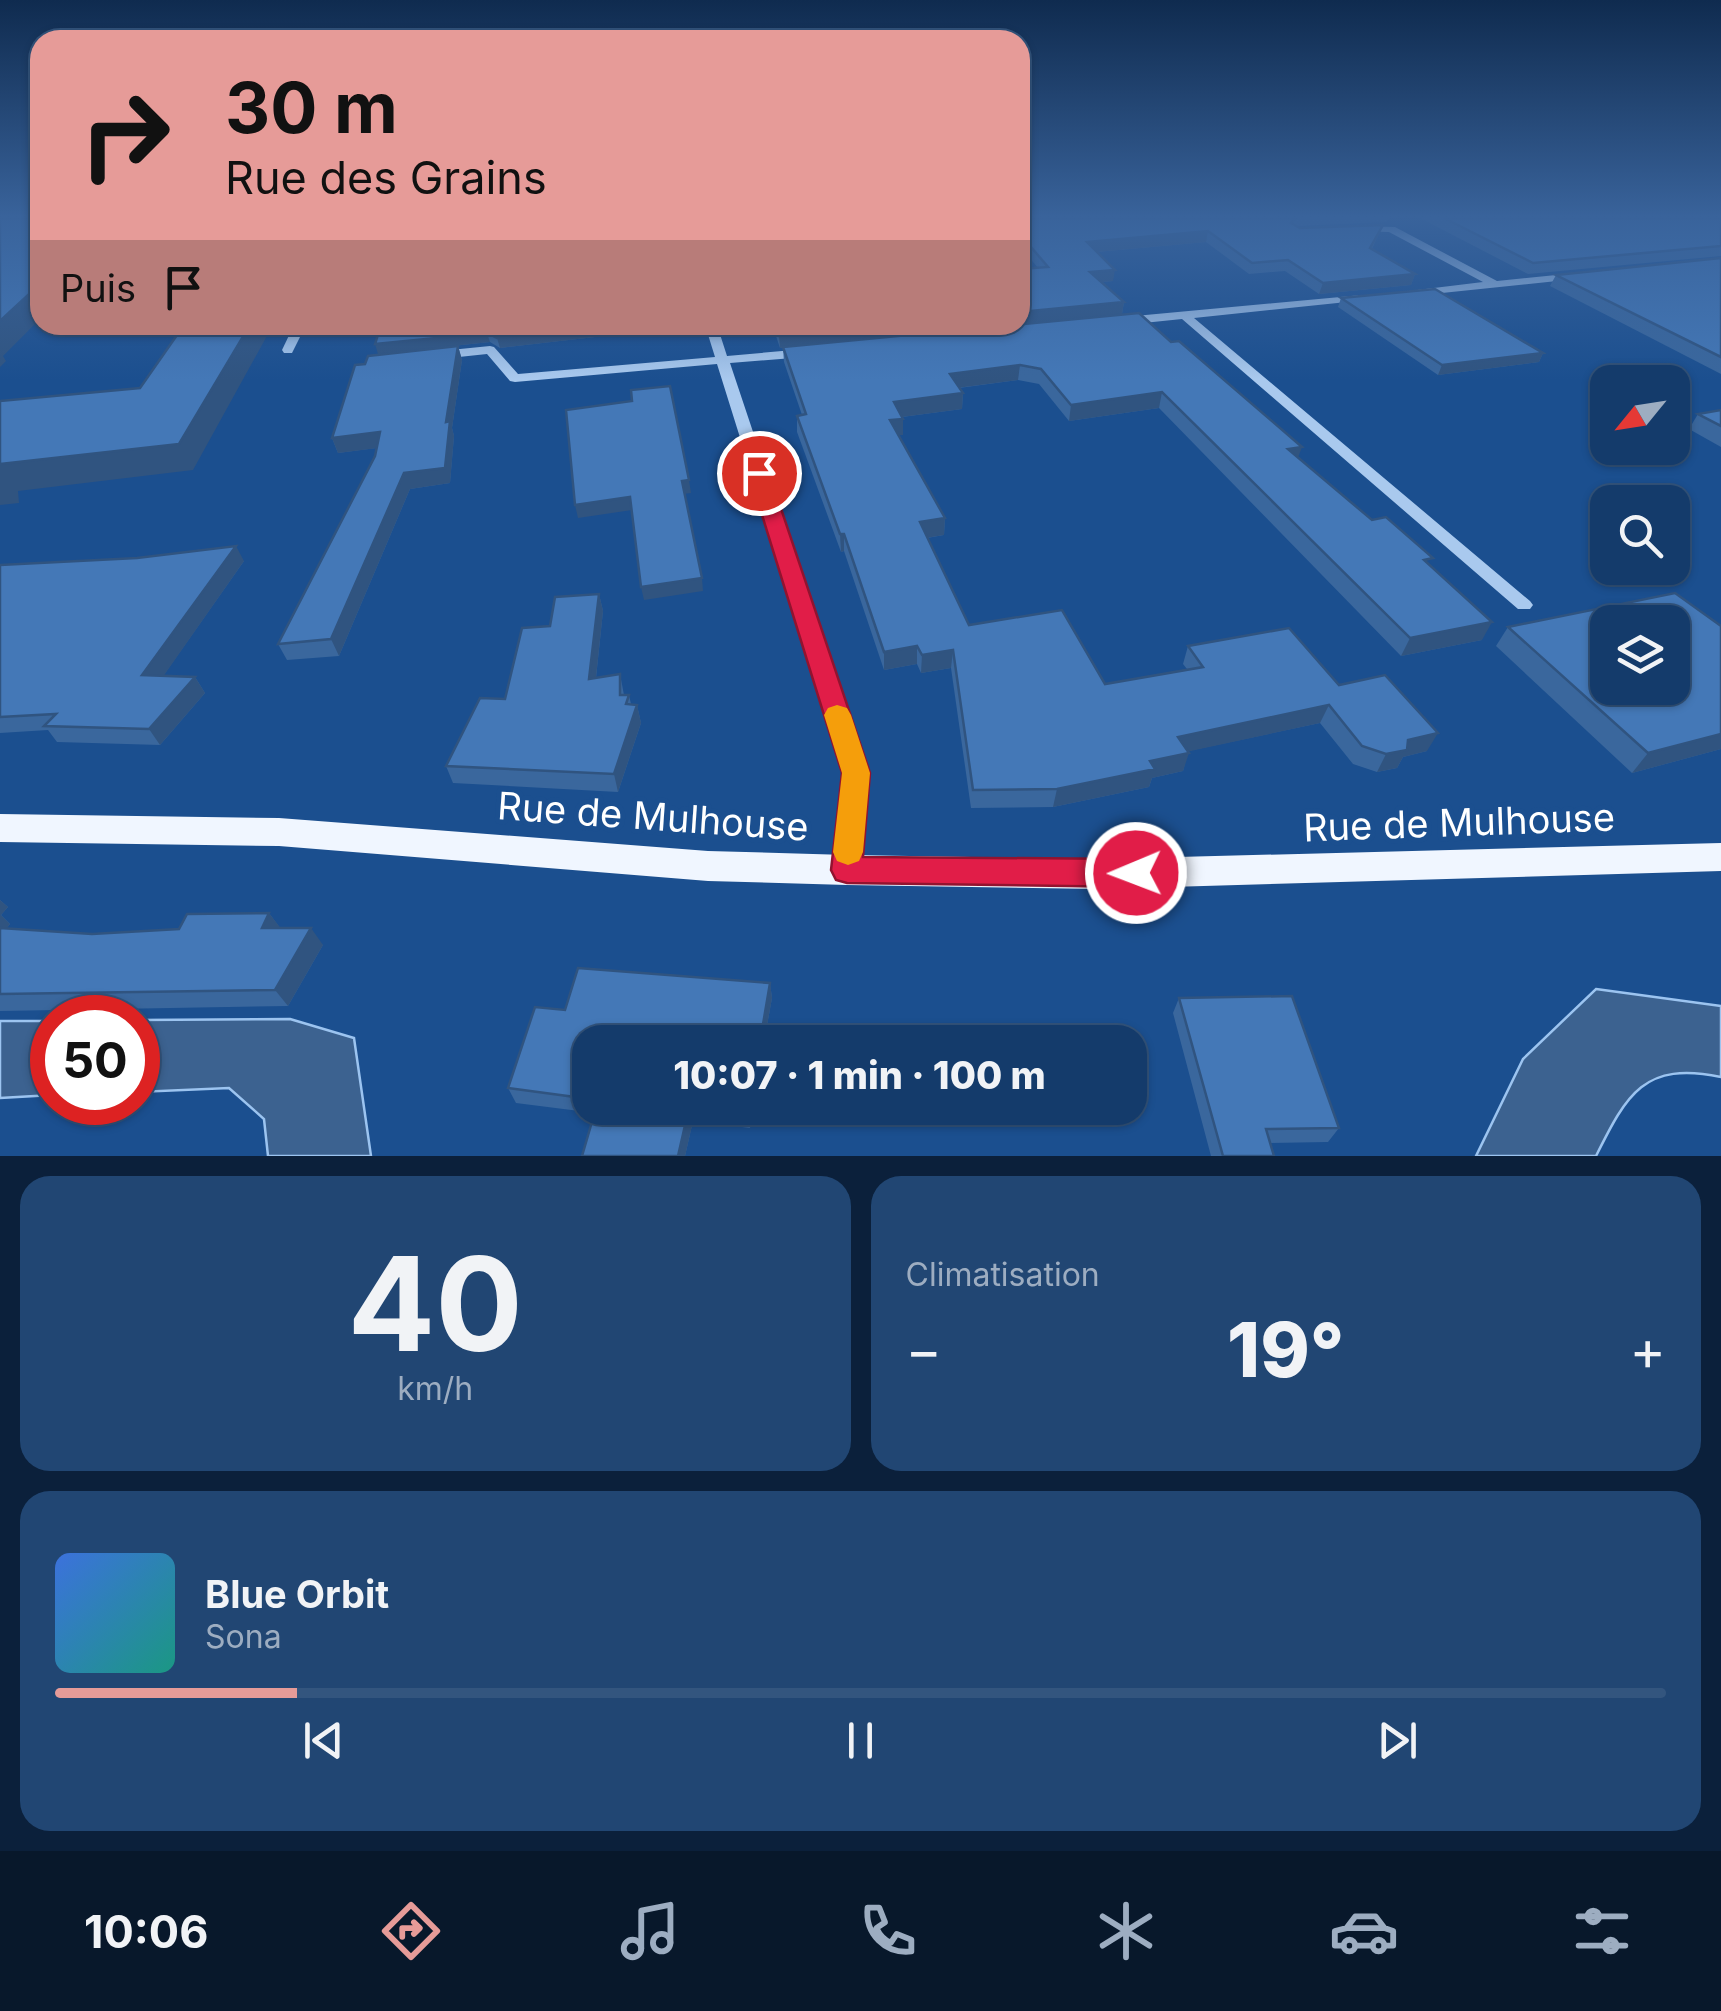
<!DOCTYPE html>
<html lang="fr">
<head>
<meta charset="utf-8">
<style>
  body { margin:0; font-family:Inter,sans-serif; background:#214673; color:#f1f3f6; height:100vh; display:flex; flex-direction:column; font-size:38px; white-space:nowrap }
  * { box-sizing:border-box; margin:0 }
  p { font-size:32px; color:#9dadc1 }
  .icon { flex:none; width:55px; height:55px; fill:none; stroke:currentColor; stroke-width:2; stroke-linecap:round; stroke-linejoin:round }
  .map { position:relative; height:1156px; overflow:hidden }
  .sheet { display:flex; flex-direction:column; gap:20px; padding:20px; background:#0b203b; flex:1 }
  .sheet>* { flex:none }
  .hud { position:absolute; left:30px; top:30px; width:1000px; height:305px; border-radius:30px; box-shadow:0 2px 8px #0004,0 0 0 2px #33557e; background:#e69b98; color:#111; overflow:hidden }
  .needle { width:65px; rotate:240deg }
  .controls { position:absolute; left:1590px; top:365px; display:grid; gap:20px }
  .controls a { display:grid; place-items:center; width:100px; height:100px; border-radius:20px; background:#143b6b; box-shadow:0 2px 8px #0004,0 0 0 2px #33557e; font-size:50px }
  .speed { position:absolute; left:30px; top:995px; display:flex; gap:20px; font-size:50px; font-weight:700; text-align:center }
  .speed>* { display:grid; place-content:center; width:130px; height:130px; border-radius:50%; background:#143b6b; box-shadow:0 2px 8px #0004,0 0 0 2px #33557e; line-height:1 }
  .speed .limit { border:15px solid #d22; background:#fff; color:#111 }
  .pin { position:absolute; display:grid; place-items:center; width:85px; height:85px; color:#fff; margin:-42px; border:5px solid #fff; border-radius:50%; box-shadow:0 2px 10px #0007 }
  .me { position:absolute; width:110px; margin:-55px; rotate:269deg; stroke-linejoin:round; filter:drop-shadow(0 0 8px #0008) }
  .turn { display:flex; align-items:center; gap:35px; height:210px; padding:0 30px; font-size:45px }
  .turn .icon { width:130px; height:130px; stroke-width:2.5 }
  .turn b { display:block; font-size:70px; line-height:85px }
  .then { display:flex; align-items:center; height:95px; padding:0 30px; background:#0003; gap:20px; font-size:38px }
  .big { font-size:75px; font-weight:800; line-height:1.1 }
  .sheet .tile { flex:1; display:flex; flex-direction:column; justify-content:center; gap:15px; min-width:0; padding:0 35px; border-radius:30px; background:#214673 }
  .sheet .dial { align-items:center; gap:0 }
  .dial b { font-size:130px; line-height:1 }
  .song { display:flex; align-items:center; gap:30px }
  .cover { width:120px; height:120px; border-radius:15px; background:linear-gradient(135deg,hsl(220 70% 55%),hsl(170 70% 35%)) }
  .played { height:10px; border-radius:5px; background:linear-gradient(90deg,#e69b98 15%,#33557e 15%) }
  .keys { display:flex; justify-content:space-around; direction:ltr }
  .heat { display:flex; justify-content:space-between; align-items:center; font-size:55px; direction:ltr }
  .sheet .tiles { flex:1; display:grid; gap:20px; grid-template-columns:1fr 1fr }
  .tile:last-child { grid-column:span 2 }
  .trip { position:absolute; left:572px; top:1025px; width:575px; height:100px; border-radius:30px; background:#143b6b; box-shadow:0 2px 8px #0004,0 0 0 2px #33557e; font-weight:800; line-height:100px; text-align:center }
  .tab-bar { display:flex; height:160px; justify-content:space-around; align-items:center; background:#08182b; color:#9dadc1 }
  .tab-bar .icon { width:70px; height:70px }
  .tab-bar .current { color:#e69b98 }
  .tab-bar b { font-size:45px; color:#f1f3f6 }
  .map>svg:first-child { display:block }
  .water { fill:#3c6290; stroke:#9cc4f0; stroke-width:2.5 }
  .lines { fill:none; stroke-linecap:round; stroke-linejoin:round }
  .minor { fill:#a9c9ee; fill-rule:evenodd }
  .major { fill:#f0f6ff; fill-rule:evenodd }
  .wall { fill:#3a679d }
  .shaded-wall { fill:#305480 }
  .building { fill:#4478b7; stroke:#305480; stroke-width:2.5; fill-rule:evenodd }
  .route { fill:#e11d48; stroke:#92132f; stroke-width:2.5 }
  .slow { fill:#f59e0b }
  .labels { text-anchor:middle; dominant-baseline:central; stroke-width:10; stroke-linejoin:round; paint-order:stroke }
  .near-street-label { font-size:38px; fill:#fff; stroke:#1b4f8f }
</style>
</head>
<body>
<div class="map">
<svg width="1721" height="1156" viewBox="0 0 1721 1156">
  <rect width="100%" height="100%" fill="#1b4f8f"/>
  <g class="water">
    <path d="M1596,989L1721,1006V1077C1644,1061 1627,1094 1596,1156H1476L1523,1059Z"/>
    <path d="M290,1019L354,1038L371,1156H268L264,1119L229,1088L138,1092V1020Z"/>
    <path d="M0,1021H52V1095L0,1098Z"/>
  </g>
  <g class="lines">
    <g class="minor">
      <path d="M1355,226L1395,227L1497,281L1576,273L1582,276L1576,279L1413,296L1409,295V291L1483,282L1389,232L1359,231L1355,230Z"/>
      <path d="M1362,295L1368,298L1366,300L1194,318L1530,601L1533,605L1530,609H1518L1182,319L1124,325L1118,321L1124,317Z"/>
      <path d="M294,325H306L292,353H284L282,350Z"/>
      <path d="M705,325H717L727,356L805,349L811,353L805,357L730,363L867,773L859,870L855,877L847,880L839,877L835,870L845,773L717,364L515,382L510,381L487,354L440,359L434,355L440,351L490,346L494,347L518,374L715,357Z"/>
    </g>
    <path class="major" d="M0,814L279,818L708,851L847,855L1101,859L1721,843V871L1101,889L847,885L708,881L279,846L0,842Z"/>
  </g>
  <g class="wall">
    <path d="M1020,218H1389L1387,222L1296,226L1300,228L1383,225L1372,249L1415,274L1411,285L1319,294L1285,271L1249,274L1206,242L1097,252L1113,281L1102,282L1124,302L1122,314L1038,268L1020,246Z"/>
    <path d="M1420,218H1721V256L1528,274Z"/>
    <path d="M1721,258V374L1550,286L1556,275Z"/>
    <path d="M1341,298L1543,353L1539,362L1438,375L1338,307Z"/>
    <path d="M381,325L656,330L500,348L490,342L378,354Z"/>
    <path d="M756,325H1020L1298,457L1372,520L1430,565L1482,640L1401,656L1159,408L1069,421L1039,384L1018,380L959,388L963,393L962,409L902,417L903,435H898L945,518L944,535L927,538L969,625L1105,684L1187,669L1183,664L1188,646L1339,685L1427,751L1403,757L1397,768L1377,772L1353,764L1320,723L1188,751L1183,771L1152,778L1149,787L1053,807L971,808L951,668L921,673L917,664L884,670L844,551L841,552L797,432V416L802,415L784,362L783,348H780L773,327L757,329Z"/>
    <path d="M458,346L462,360L452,428L454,436L450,483L410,489L339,656L287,660L278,644L375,456L376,448L338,453L332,438Z"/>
    <path d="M1721,410V447L1689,429L1698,414Z"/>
    <path d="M244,561L163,676L195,677L205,693L160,745L57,742L48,730L0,733V565Z"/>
    <path d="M599,594L603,611L596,678L620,674L624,695H629L631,704L637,705L641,723L618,792L453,783L446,766L505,699L550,626Z"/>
    <path d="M1721,626V749L1632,773L1496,646L1508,627Z"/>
    <path d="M0,900L8,907L1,915L10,924L6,929L92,934L179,929L269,913L280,928L323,945L288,1006L0,1011Z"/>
    <path d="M578,968L770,983L772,998L764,1042H590V1108H754L750,1128L693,1121L685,1156H582L595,1113L516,1103L508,1088L535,1007L565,1010Z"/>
    <path d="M1179,998L1339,1128L1328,1142L1270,1143L1274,1156H1211L1173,1013Z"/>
  </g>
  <g class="shaded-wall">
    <path d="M1208,231L1206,242L1085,253L1087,242Z"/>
    <path d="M1115,270L1113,281L1089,283L1090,272Z"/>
    <path d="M1415,274L1411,285L1319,294L1323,283Z"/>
    <path d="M40,284V319L3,356L6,361L0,367V321Z"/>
    <path d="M1124,302L1122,314L1020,324V312Z"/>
    <path d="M250,325H273L193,470L18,491L19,503L0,505V464L179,444Z"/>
    <path d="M622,325H655L656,330L500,348L497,338Z"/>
    <path d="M891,325H1012L780,348L779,336Z"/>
    <path d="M487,333L490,342L378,354L375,344Z"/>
    <path d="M458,346L462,360L452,428L454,436L450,483L410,489L339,656L331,639L404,473L446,422Z"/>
    <path d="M1543,353L1539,362L1438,375L1442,365Z"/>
    <path d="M1020,365L1018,380L949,389L950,374Z"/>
    <path d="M1162,392L1159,408L1069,421L1071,405Z"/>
    <path d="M963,393L962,409L894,418V402Z"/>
    <path d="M903,419V435L889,436L890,420Z"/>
    <path d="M380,432L386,447L338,453L332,438Z"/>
    <path d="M1302,447L1296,463L1288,449Z"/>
    <path d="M689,480L691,493L683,494L682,481Z"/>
    <path d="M630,497L632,510L578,518L575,505Z"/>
    <path d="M945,518L944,535L919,539L920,522Z"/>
    <path d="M840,534H844V551L841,552Z"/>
    <path d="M236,546L244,561L153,691L142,675Z"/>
    <path d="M702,578L703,591L644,600L641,587Z"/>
    <path d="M599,594L603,611L594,696L589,679Z"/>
    <path d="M1492,622L1482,640L1401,656L1410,638Z"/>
    <path d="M917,646V664L884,670V652Z"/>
    <path d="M953,650L951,668L921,673L922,655Z"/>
    <path d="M195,677L205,693L160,745L149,729Z"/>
    <path d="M637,705L641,723L618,792L614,774Z"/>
    <path d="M1329,705L1320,723L1172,755L1178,737Z"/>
    <path d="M1438,733L1427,751L1403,757L1397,768L1377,772L1386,754L1408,740Z"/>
    <path d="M1721,734V749L1632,773L1648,753Z"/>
    <path d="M1189,753L1183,771L1152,778L1149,787L1053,807L1057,789L1150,761Z"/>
    <path d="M0,900L8,907L1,915L10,924L0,937Z"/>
    <path d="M269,913L282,930L262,928Z"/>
    <path d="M311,928L323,945L288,1006L275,990Z"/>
    <path d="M770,983L772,998L764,1042H760Z"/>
    <path d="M689,1108L693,1121L685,1156H678Z"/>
    <path d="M749,1108H754L750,1128L748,1114Z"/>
  </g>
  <g class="building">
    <path d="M0,218H40V284L0,321Z"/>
    <path d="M1020,218H1296L1291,223L1300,228L1383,225L1370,248L1415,274L1323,283L1288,260L1252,263L1208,231L1087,242L1115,270L1090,272L1124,302L1020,312V269L1048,267L1020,234Z"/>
    <path d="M1444,218H1721V246L1533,263Z"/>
    <path d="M1721,258V357L1556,275Z"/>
    <path d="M1435,289L1543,353L1442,365L1341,298Z"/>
    <path d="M1139,313L1171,342L1179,341L1302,447L1288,449L1372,520L1386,517L1433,558L1424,560L1492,622L1410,638L1162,392L1071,405L1041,369L1020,365L950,374L963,393L894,402L903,419L890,420L945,518L920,522L969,625L1062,610L1105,684L1203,667L1188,646L1289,628L1339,685L1385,675L1438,733L1408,740L1407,750L1386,754L1362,746L1329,705L1178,737L1189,753L1150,761L1155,769L1057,789L973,790L953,650L922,655L917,646L884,652L844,534H840L797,416L806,414L783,347Z"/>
    <path d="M184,325H250L179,444L0,464V476V401L140,388Z"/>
    <path d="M381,325H622L497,338L487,333L375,344Z"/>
    <path d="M775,325H891L779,336Z"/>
    <path d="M458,346L446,422L450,421L445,468L404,473L331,639L278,644L375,456L380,432L332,438L355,365L365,364L368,356Z"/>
    <path d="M670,386L689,480L682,481L702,578L641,587L630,497L575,505L566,410L632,401L631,390Z"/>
    <path d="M1721,410V426L1698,414Z"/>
    <path d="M236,546L142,675L195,677L149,729L44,726L56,714L0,717V565L137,558Z"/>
    <path d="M1675,593L1721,626V734L1648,753L1508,627ZM1608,622H1672V688H1608Z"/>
    <path d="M599,594L589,679L620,674V695H629L626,704L637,705L614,774L446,766L480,698L505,699L522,628L550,626L555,597Z"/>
    <path d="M269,913L262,928H311L275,990L0,994V928L92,934L179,929L187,914Z"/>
    <path d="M578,968L770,983L760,1042H590V1099L508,1088L535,1007L565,1010Z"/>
    <path d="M1292,996L1339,1128L1266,1129L1274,1156H1223L1179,998Z"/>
    <path d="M596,1108H689L678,1156H582Z"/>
    <path d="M692,1108H749L748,1114Z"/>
  </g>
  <linearGradient id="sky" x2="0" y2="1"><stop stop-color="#0f2b4f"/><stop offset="0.57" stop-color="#39639b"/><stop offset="1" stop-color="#39639b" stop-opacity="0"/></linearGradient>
  <rect width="1721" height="380" fill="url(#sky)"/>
  <path class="route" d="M759,467L769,473L870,773L863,857L1136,859L1147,863L1152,873L1147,883L1136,887L847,883L836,880L831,870L842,773L749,473Z"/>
  <path class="slow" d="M837,705L847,708L851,715L870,773L863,852L859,861L848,865L837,861L833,852L842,773L824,715L828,708Z"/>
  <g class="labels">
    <g class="near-street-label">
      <text transform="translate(653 816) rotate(4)">Rue de Mulhouse</text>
      <text transform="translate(1459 822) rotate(-2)">Rue de Mulhouse</text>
    </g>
  </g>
</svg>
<div class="controls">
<a><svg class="needle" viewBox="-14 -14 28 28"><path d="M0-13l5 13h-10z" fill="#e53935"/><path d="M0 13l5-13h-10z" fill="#9dadc1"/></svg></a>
<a><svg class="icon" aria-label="search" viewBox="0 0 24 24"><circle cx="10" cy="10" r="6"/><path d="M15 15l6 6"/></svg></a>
<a><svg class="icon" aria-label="layers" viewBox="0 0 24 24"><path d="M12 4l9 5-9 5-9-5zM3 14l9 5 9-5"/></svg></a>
</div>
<div class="speed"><div class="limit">50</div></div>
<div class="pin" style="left:759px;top:473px;background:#d93025"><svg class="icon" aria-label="arrive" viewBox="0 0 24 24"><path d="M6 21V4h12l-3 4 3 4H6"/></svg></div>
<svg class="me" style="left:1136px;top:873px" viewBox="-20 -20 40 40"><circle r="17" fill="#e11d48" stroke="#fff" stroke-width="3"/><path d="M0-11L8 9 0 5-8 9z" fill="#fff"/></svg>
<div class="trip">10:07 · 1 min · 100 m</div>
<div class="hud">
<div class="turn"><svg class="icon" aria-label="right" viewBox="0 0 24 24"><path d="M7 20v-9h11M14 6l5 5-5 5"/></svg><div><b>30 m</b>Rue des Grains</div></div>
<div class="then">Puis<svg class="icon" aria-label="arrive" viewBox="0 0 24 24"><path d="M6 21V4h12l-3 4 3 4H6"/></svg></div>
</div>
</div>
<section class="sheet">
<div class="tiles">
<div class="tile dial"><b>40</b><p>km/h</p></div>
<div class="tile"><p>Climatisation</p>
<div class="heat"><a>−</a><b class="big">19°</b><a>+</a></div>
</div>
<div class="tile">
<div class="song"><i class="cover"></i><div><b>Blue Orbit</b><p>Sona</p></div></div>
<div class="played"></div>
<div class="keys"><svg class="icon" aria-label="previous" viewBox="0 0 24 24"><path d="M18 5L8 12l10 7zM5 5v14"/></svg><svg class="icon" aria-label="pause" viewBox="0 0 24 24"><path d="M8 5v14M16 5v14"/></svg><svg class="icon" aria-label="next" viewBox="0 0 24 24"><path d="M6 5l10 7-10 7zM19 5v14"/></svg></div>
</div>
</div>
</section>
<nav class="tab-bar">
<b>10:06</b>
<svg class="icon current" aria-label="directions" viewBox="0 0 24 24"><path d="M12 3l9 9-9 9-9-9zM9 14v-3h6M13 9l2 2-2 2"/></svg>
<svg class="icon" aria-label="music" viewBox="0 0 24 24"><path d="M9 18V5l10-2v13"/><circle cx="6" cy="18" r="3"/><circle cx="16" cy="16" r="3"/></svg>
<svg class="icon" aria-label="phone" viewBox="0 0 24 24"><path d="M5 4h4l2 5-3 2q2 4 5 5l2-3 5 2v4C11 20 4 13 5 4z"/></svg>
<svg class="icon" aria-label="climate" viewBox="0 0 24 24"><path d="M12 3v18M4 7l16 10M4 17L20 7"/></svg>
<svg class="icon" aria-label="car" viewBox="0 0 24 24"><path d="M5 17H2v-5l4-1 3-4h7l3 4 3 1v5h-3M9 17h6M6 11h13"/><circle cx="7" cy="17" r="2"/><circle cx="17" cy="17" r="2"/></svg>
<svg class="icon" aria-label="filters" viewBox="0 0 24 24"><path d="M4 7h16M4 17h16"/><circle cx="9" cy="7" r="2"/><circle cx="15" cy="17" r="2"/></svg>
</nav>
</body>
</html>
